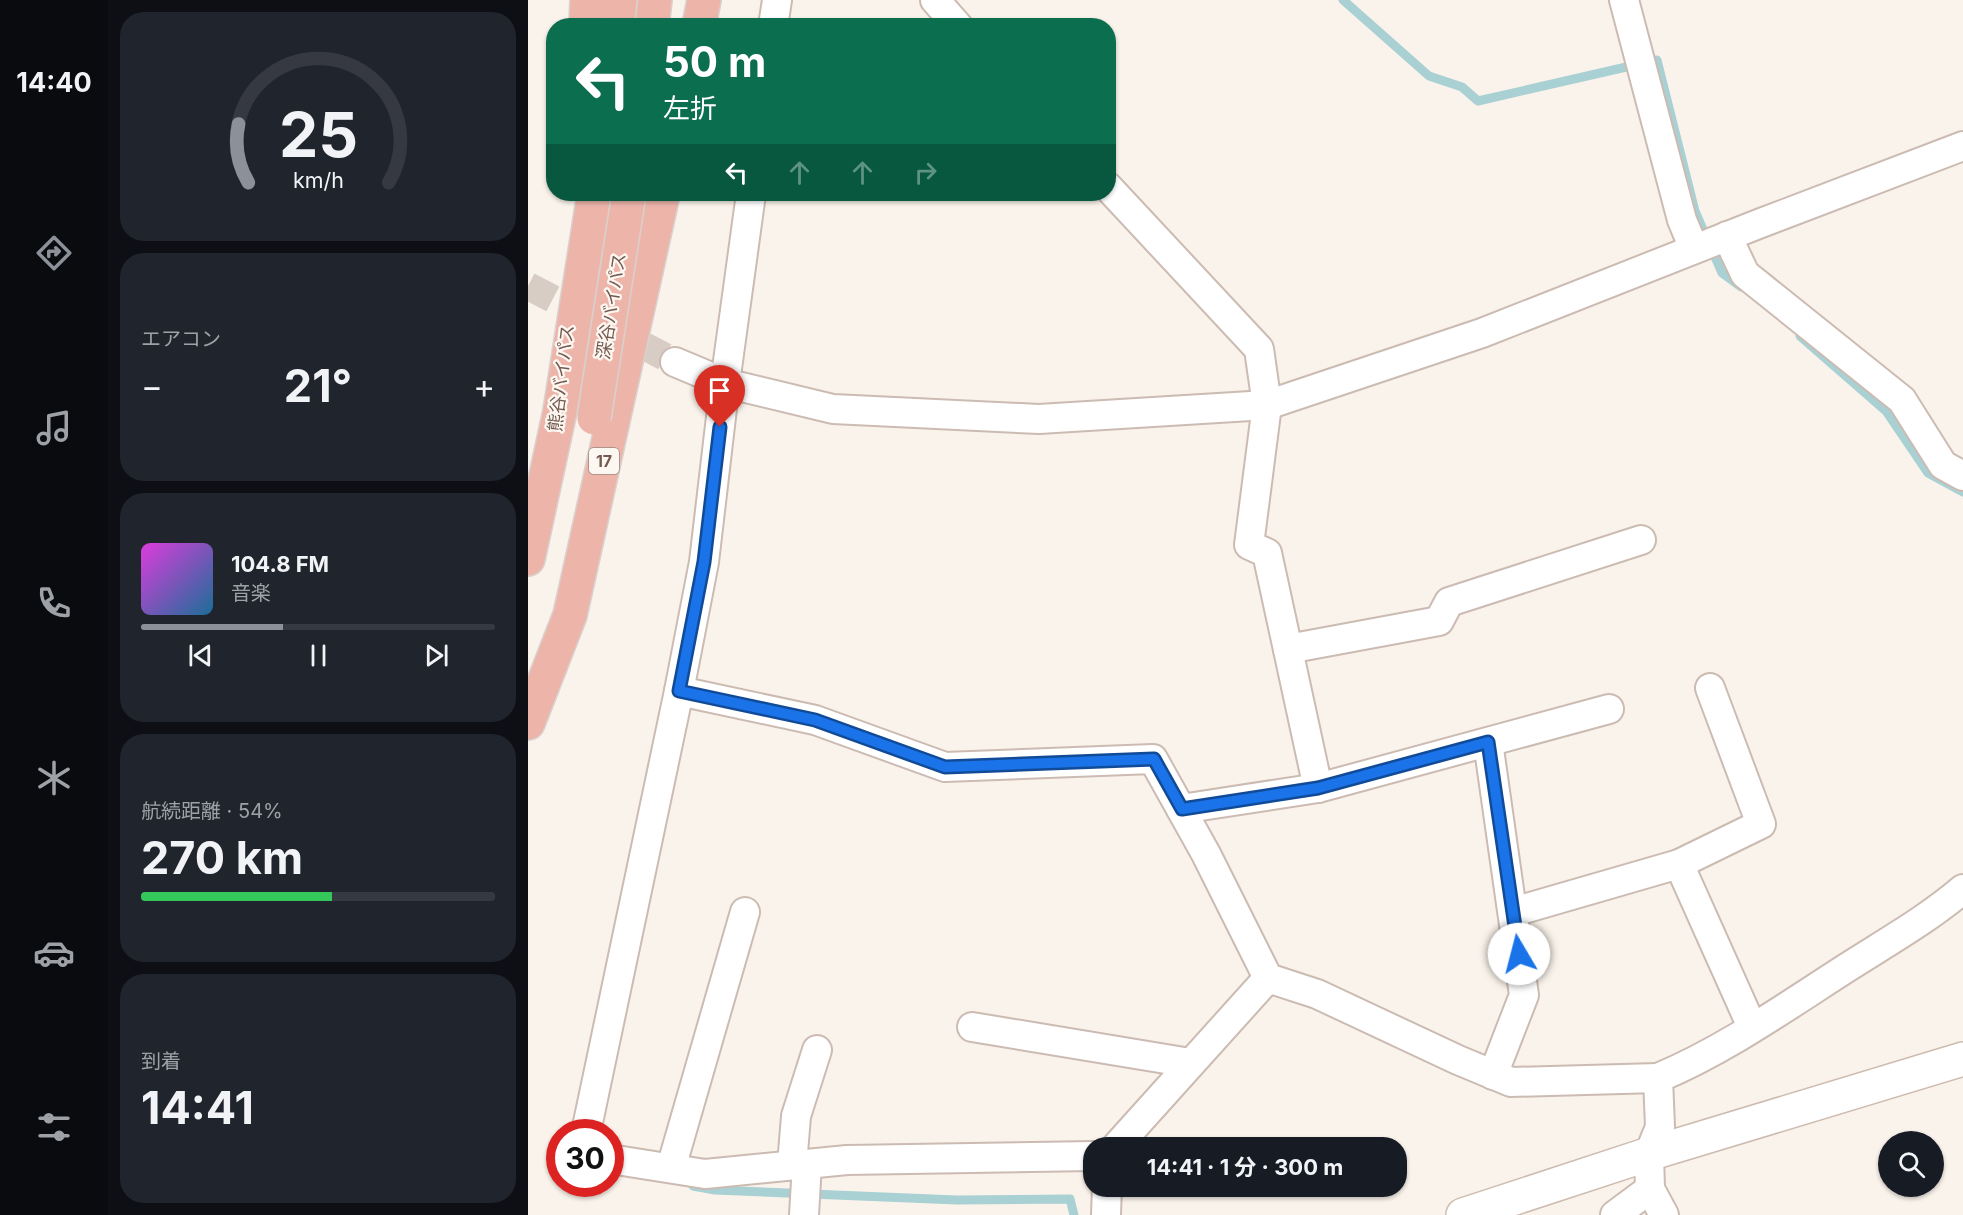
<!DOCTYPE html>
<html lang="ja">
<head>
<meta charset="utf-8">
<style>
  body { margin:0; font-family:Inter,"Noto Sans JP",sans-serif; background:#20242c; color:#f1f3f6; height:100vh; display:flex; flex-direction:column; font-size:22px; white-space:nowrap }
  * { box-sizing:border-box; margin:0 }
  p { font-size:20px; color:#9ea1a6 }
  .icon { flex:none; width:33px; height:33px; fill:none; stroke:currentColor; stroke-width:2; stroke-linecap:round; stroke-linejoin:round }
  .map { position:relative; flex:1; overflow:hidden }
  .sheet { display:flex; flex-direction:column; gap:12px; padding:12px; background:#0d0f14; width:420px }
  .sheet>* { flex:none }
  .banner { position:absolute; left:18px; top:18px; width:570px; height:183px; border-radius:24px; box-shadow:0 2px 4px #0004; background:#0b6e4f; color:#fff; overflow:hidden }
  .controls { position:absolute; left:1350px; top:1131px; display:grid; gap:12px }
  .controls a { display:grid; place-items:center; width:66px; height:66px; border-radius:50%; background:#171b24; box-shadow:0 2px 4px #0004; font-size:30px }
  .speed { position:absolute; left:18px; top:1119px; display:flex; gap:12px; font-size:30px; font-weight:700; text-align:center }
  .speed>* { display:grid; place-content:center; width:78px; height:78px; border-radius:50%; background:#171b24; box-shadow:0 2px 4px #0004; line-height:1 }
  .speed .limit { border:9px solid #d22; background:#fff; color:#111 }
  .pin { position:absolute; display:grid; place-items:center; width:51px; height:51px; color:#fff; margin:-62px -26px; border-radius:50% 50% 50% 0; rotate:-45deg; box-shadow:0 0 6px #0007 }
  .pin .icon { rotate:45deg }
  .me { position:absolute; width:66px; margin:-33px; rotate:352deg; stroke-linejoin:round; filter:drop-shadow(0 0 4px #0008) }
  .turn { display:flex; align-items:center; gap:21px; height:126px; padding:0 18px; font-size:27px }
  .turn .icon { width:78px; height:78px; stroke-width:2.5 }
  .turn b { display:block; font-size:42px; line-height:51px }
  .lanes { display:flex; align-items:center; height:57px; padding:0 18px; background:#0003; justify-content:center; gap:30px; direction:ltr }
  .lanes .off { opacity:.35 }
  .big { font-size:45px; font-weight:700; line-height:1.1 }
  .sheet .widget { flex:1; display:flex; flex-direction:column; justify-content:center; gap:9px; min-width:0; padding:0 21px; border-radius:24px; background:#20242c }
  .sheet .dial { align-items:center; gap:0 }
  .dial svg { height:156px; overflow:visible; fill:none; stroke:#363941; stroke-width:7; stroke-linecap:round; text-anchor:middle }
  .dial text { fill:#f1f3f6; stroke:none }
  .song { display:flex; align-items:center; gap:18px }
  .cover { width:72px; height:72px; border-radius:9px; background:linear-gradient(135deg,hsl(300 70% 55%),hsl(200 70% 35%)) }
  .played { height:6px; border-radius:3px; background:linear-gradient(90deg,#8c9099 40%,#363941 40%) }
  .keys { display:flex; justify-content:space-around; direction:ltr }
  .heat { display:flex; justify-content:space-between; align-items:center; font-size:33px; direction:ltr }
  .charge { height:9px; border-radius:4px; background:linear-gradient(90deg,#34c759 54%,#363941 0) }
  .trip { position:absolute; left:555px; top:1137px; width:324px; height:60px; border-radius:24px; background:#171b24; box-shadow:0 2px 4px #0004; font-weight:700; line-height:60px; text-align:center }
  main { display:flex; flex:1; min-height:0 }
  .dock { display:flex; flex-direction:column; width:108px; justify-content:space-around; align-items:center; background:#090b0e; color:#9ea1a6 }
  .dock .icon { width:42px; height:42px }
  .dock .active { color:#8c9099 }
  .dock b { font-size:27px; color:#f1f3f6 }
  .map>svg:first-child { display:block }
  .lines { fill:none; stroke-linecap:round; stroke-linejoin:round }
  .stream { stroke:#a9d0d3; stroke-width:9 }
  .street-tunnel { stroke:#d8cdc4; stroke-width:28; stroke-dasharray:28 14; stroke-linecap:butt }
  .street-casing { stroke:#ccbbb2; stroke-width:32 }
  .secondary-casing { stroke:#cebbb0; stroke-width:36 }
  .highway-casing { stroke:#d8d1ce; stroke-width:36 }
  .street { stroke:#fff; stroke-width:28 }
  .secondary { stroke:#fff; stroke-width:33 }
  .highway { stroke:#edb5aa; stroke-width:33 }
  .highway-bridge-casing { stroke:#d8d1ce; stroke-width:36; stroke-linecap:butt }
  .highway-bridge { stroke:#edb5aa; stroke-width:33 }
  .route-casing { stroke:#114b97; stroke-width:15 }
  .route { stroke:#1a73e8; stroke-width:10 }
  .labels { text-anchor:middle; dominant-baseline:central; stroke-width:4.5; stroke-linejoin:round; paint-order:stroke }
  .shield { fill:#fdf7f1; stroke:#9c8981; stroke-width:1.5 }
  .shield-label { font-size:16px; font-weight:bold; fill:#735a51 }
  .street-label { font-size:18px; fill:#735a51; stroke:#fdf7f1 }
</style>
</head>
<body>
<main>
<nav class="dock">
<b>14:40</b>
<svg class="icon active" aria-label="directions" viewBox="0 0 24 24"><path d="M12 3l9 9-9 9-9-9zM9 14v-3h6M13 9l2 2-2 2"/></svg>
<svg class="icon" aria-label="music" viewBox="0 0 24 24"><path d="M9 18V5l10-2v13"/><circle cx="6" cy="18" r="3"/><circle cx="16" cy="16" r="3"/></svg>
<svg class="icon" aria-label="phone" viewBox="0 0 24 24"><path d="M5 4h4l2 5-3 2q2 4 5 5l2-3 5 2v4C11 20 4 13 5 4z"/></svg>
<svg class="icon" aria-label="climate" viewBox="0 0 24 24"><path d="M12 3v18M4 7l16 10M4 17L20 7"/></svg>
<svg class="icon" aria-label="car" viewBox="0 0 24 24"><path d="M5 17H2v-5l4-1 3-4h7l3 4 3 1v5h-3M9 17h6M6 11h13"/><circle cx="7" cy="17" r="2"/><circle cx="17" cy="17" r="2"/></svg>
<svg class="icon" aria-label="filters" viewBox="0 0 24 24"><path d="M4 7h16M4 17h16"/><circle cx="9" cy="7" r="2"/><circle cx="15" cy="17" r="2"/></svg>
</nav>
<section class="sheet">
<div class="widget dial"><svg viewBox="0 0 100 80">
<path d="M14 69A42 42 0 1 1 86 69"/>
<path d="M14 69A42 42 0 0 1 9 39" stroke="#8c9099"/>
<text x="50" y="56" font-size="32" font-weight="700">25</text>
<text x="50" y="72" font-size="11">km/h</text>
</svg></div>
<div class="widget"><p>エアコン</p>
<div class="heat"><a>−</a><b class="big">21°</b><a>+</a></div>
</div>
<div class="widget">
<div class="song"><i class="cover"></i><div><b>104.8 FM</b><p>音楽</p></div></div>
<div class="played"></div>
<div class="keys"><svg class="icon" aria-label="previous" viewBox="0 0 24 24"><path d="M18 5L8 12l10 7zM5 5v14"/></svg><svg class="icon" aria-label="pause" viewBox="0 0 24 24"><path d="M8 5v14M16 5v14"/></svg><svg class="icon" aria-label="next" viewBox="0 0 24 24"><path d="M6 5l10 7-10 7zM19 5v14"/></svg></div>
</div>
<div class="widget"><p>航続距離 · 54%</p><b class="big">270 km</b><div class="charge"></div></div>
<div class="widget"><p>到着</p><b class="big">14:41</b></div>
</section>
<div class="map">
<svg width="1435" height="1215" viewBox="0 0 1435 1215">
  <rect width="100%" height="100%" fill="#faf3eb"/>
  <g class="lines">
    <g class="stream">
      <path d="M815,0L901,76L934,87L950,101L1129,60L1167,211L1194,273L1213,287"/>
      <path d="M1272,336L1358,411L1400,473L1435,492"/>
      <path d="M165,1186L187,1190L429,1200L542,1199L546,1215"/>
    </g>
    <path class="street-tunnel" d="M0,286L147,362"/>
    <defs>
      <g id="street">
        <path d="M407,0L430,26"/>
        <path d="M1096,0L1154,220L1166,249"/>
        <path d="M245,26L249,0"/>
        <path d="M580,187L731,349L739,405L721,545L739,553L790,788"/>
        <path d="M1199,236L1217,274L1374,400L1415,465L1435,476"/>
        <path d="M147,362L197,383L305,409L511,419L739,405L954,333L1233,223L1435,146"/>
        <path d="M760,649L911,621L921,602L1113,540"/>
        <path d="M151,691L287,720L417,767L625,759L678,854L740,978L587,1148"/>
        <path d="M960,742L996,995L965,1075"/>
        <path d="M653,809L790,788L1081,709"/>
        <path d="M1151,864L1224,1027"/>
        <path d="M985,912L1151,864L1233,824L1182,688"/>
        <path d="M740,978L789,994L930,1060L983,1082L1130,1078"/>
        <path d="M444,1027L662,1063"/>
        <path d="M58,1132L151,691L176,562L197,383L223,194"/>
        <path d="M82,1159L177,1174L319,1160L566,1156"/>
        <path d="M264,1165L268,1116L289,1050"/>
        <path d="M143,1168L217,912"/>
        <path d="M1122,1189L1136,1215"/>
        <path d="M276,1215L279,1164"/>
        <path d="M578,1215L579,1186"/>
        <path d="M1087,1215L1122,1189L1121,1154L1132,1127L1130,1078C1197,1050 1259,1006 1320,967C1359,942 1400,919 1435,889"/>
      </g>
      <path id="secondary" d="M935,1215L1121,1154L1435,1059"/>
      <g id="highway">
        <path d="M58,26L59,0"/>
        <path d="M89,26L92,0"/>
        <path d="M124,26L127,0"/>
        <path d="M171,26L176,0"/>
        <path d="M0,559L32,411"/>
        <path d="M0,723L42,615L135,194"/>
      </g>
    </defs>
    <use href="#street" class="street-casing"/>
    <use href="#secondary" class="secondary-casing"/>
    <use href="#highway" class="highway-casing"/>
    <use href="#street" class="street"/>
    <use href="#secondary" class="secondary"/>
    <use href="#highway" class="highway"/>
    <defs>
      <g id="highway-bridge">
        <path d="M32,411L66,194"/>
        <path d="M66,418L101,194"/>
      </g>
    </defs>
    <use href="#highway-bridge" class="highway-bridge-casing"/>
    <use href="#highway-bridge" class="highway-bridge"/>
  </g>
  <g class="lines">
    <defs>
      <path id="route" d="M192,427L176,562L151,691L287,720L417,767L626,759L654,809L790,788L960,742L991,954"/>
    </defs>
    <use href="#route" class="route-casing"/>
    <use href="#route" class="route"/>
  </g>
  <g class="labels">
    <rect class="shield" x="61" y="448" width="30" height="26" rx="4.5"/>
    <g class="shield-label">
      <text x="76" y="461">17</text>
    </g>
    <g class="street-label">
      <text transform="translate(83 306) rotate(-81)">深谷バイパス</text>
      <text transform="translate(33 378) rotate(-83)">熊谷バイパス</text>
    </g>
  </g>
</svg>
<div class="controls">
<a><svg class="icon" aria-label="search" viewBox="0 0 24 24"><circle cx="10" cy="10" r="6"/><path d="M15 15l6 6"/></svg></a>
</div>
<div class="speed"><div class="limit">30</div></div>
<div class="pin" style="left:192px;top:427px;background:#d93025"><svg class="icon" aria-label="arrive" viewBox="0 0 24 24"><path d="M6 21V4h12l-3 4 3 4H6"/></svg></div>
<svg class="me" style="left:991px;top:954px" viewBox="-20 -20 40 40"><circle r="19" fill="#fff"/><path d="M0-13L10 11 0 6-10 11z" fill="#1a73e8"/></svg>
<div class="trip">14:41 · 1 分 · 300 m</div>
<div class="banner">
<div class="turn"><svg class="icon" aria-label="left" viewBox="0 0 24 24"><path d="M17 20v-9H6M10 6l-5 5 5 5"/></svg><div><b>50 m</b>左折</div></div>
<div class="lanes"><svg class="icon" aria-label="left" viewBox="0 0 24 24"><path d="M17 20v-9H6M10 6l-5 5 5 5"/></svg><svg class="icon off" aria-label="ahead" viewBox="0 0 24 24"><path d="M12 20V5M6 11l6-6 6 6"/></svg><svg class="icon off" aria-label="ahead" viewBox="0 0 24 24"><path d="M12 20V5M6 11l6-6 6 6"/></svg><svg class="icon off" aria-label="right" viewBox="0 0 24 24"><path d="M7 20v-9h11M14 6l5 5-5 5"/></svg></div>
</div>
</div>
</main>
</body>
</html>
